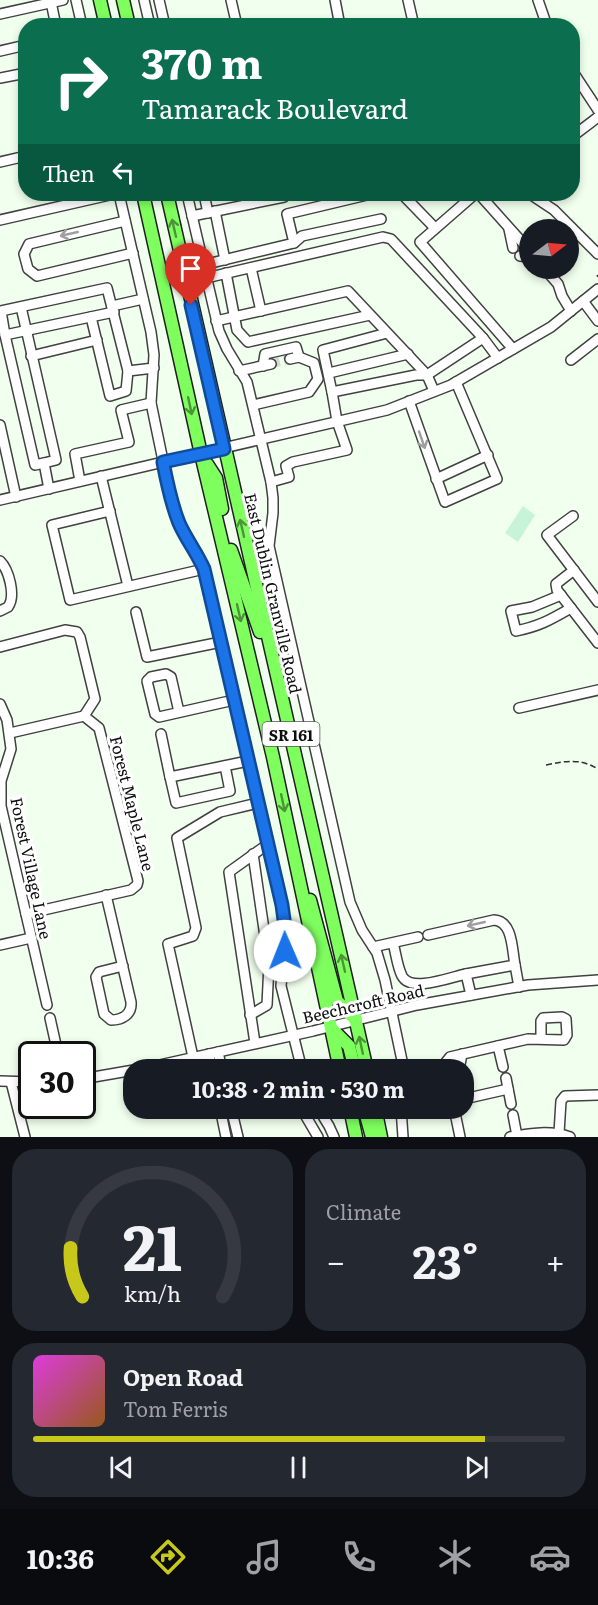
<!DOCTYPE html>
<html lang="en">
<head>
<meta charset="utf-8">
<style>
  body { margin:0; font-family:Literata,serif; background:#242831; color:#f1f3f6; height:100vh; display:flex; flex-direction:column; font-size:22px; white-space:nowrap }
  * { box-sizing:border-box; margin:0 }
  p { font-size:20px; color:#9ea1a6 }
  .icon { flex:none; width:33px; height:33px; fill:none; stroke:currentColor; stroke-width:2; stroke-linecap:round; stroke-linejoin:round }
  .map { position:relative; height:1137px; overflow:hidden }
  .side { display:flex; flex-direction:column; gap:12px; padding:12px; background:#0d0f14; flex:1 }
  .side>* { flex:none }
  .top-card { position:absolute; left:18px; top:18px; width:562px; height:183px; border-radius:24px; box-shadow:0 3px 9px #0003; background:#0b6e4f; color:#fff; overflow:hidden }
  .needle { width:39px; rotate:74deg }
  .buttons { position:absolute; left:519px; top:219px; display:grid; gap:12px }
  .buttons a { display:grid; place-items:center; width:60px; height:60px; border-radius:50%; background:#171b24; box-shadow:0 3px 9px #0003; font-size:30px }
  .speed { position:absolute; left:18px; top:1041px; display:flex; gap:12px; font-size:30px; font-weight:700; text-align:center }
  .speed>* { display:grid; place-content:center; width:78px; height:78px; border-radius:50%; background:#171b24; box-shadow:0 3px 9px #0003; line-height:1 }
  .speed .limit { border:3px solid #111; border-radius:9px; background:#fff; color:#111 }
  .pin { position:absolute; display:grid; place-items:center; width:51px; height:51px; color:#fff; margin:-62px -26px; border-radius:50% 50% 50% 0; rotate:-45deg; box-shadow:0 0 6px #0007 }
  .pin .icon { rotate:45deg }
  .me { position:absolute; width:66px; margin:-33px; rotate:359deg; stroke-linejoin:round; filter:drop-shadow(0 0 4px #0008) }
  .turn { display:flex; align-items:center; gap:21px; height:126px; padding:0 24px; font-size:27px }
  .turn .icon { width:78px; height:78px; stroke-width:2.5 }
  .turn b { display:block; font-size:42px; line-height:51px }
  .then { display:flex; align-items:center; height:57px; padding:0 24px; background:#0003; gap:12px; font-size:22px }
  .big { font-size:45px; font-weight:700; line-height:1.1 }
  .side .card { flex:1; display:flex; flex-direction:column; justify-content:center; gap:9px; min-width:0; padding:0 21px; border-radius:24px; background:#242831 }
  .side .dial { align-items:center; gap:0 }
  .dial svg { height:156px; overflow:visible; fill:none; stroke:#363941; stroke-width:7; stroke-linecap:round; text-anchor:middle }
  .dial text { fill:#f1f3f6; stroke:none }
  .song { display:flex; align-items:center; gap:18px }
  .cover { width:72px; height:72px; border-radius:9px; background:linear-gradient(135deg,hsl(300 70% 55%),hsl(30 70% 35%)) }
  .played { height:6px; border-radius:3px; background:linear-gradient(90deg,#c8c81b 85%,#363941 85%) }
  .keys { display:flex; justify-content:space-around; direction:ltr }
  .heat { display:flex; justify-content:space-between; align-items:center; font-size:33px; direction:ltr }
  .side .tiles { flex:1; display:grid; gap:12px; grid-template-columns:1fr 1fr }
  .card:last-child { grid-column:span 2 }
  .trip { position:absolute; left:123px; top:1059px; width:351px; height:60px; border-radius:24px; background:#171b24; box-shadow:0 3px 9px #0003; font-weight:700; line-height:60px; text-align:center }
  .menu { display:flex; height:96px; justify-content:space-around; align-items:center; background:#090b0e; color:#9ea1a6 }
  .menu .icon { width:42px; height:42px }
  .menu .selected { color:#c8c81b }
  .menu b { font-size:27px; color:#f1f3f6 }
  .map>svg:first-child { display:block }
  .pitch { fill:#c7f3d8 }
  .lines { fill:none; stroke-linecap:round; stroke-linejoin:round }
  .minor-tunnel { stroke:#cfdbcc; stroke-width:9; stroke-dasharray:9 4.5; stroke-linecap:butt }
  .minor-casing { stroke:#414141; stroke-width:12 }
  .major-casing { stroke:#1f1f1f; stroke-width:15 }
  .path { stroke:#303030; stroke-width:1.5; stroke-dasharray:6 3; stroke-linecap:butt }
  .minor { stroke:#fff; stroke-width:9 }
  .major { stroke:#7eff5e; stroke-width:12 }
  .oneway { stroke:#4c933a }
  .oneway2 { stroke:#9f9f9f }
  .route-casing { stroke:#114b97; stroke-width:15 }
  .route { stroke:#1a73e8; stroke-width:10 }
  .labels { text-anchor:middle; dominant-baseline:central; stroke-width:6; stroke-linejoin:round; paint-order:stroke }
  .shield { fill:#fff; stroke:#565656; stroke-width:1.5 }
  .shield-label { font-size:15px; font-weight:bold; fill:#0e0e0e }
  .street-label { font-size:16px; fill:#0e0e0e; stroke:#fff }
</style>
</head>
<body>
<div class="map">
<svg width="598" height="1137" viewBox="0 0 598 1137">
  <rect width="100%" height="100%" fill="#f1ffee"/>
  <path class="pitch" d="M523,506L535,515L518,542L505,533Z"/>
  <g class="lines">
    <path class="minor-tunnel" d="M271,364L290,359"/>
    <defs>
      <g id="minor">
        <path d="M76,0L82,26"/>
        <path d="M144,0L150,26"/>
        <path d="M159,0L165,26"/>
        <path d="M231,0L237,26"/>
        <path d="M335,0L340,26"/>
        <path d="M408,0L414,26"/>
        <path d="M538,0L547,26"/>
        <path d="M51,2L56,26"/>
        <path d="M0,14L63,0"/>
        <path d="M0,51L26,45"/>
        <path d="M573,72L598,110"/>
        <path d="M0,78L26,73"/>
        <path d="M573,136L598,117"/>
        <path d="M0,162L26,156"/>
        <path d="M119,194L151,332L154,355L151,403L172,504L180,525L197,553L204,569L282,905L286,927L281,986L302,1070"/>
        <path d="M187,194L219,331L227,349L247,382L271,482L273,498V513L269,546L350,902L362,930L377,953L385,980L404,1070"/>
        <path d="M204,194L208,213"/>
        <path d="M402,194L435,228"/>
        <path d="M475,194L420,242L513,349"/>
        <path d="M479,194L530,251"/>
        <path d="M530,194L554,210L598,254"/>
        <path d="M215,211L225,260"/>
        <path d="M192,216L284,197"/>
        <path d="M0,220L114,194"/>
        <path d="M125,221L29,244L24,254L28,269L37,276L133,253"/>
        <path d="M509,229L513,248"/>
        <path d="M294,243L302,236L381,219"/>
        <path d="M520,256L530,257"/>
        <path d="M203,265L294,243L287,214L371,194"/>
        <path d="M251,268L261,311"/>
        <path d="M544,268L558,284L562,296L571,311"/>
        <path d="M226,273L237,330L248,342L370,315"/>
        <path d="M206,278L383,237L391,239L483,338L498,358"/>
        <path d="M583,301L598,321"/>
        <path d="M112,306L143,299"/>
        <path d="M21,307L56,460L44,463"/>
        <path d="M216,321L348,291L427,375L434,391"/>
        <path d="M5,335L1,311L107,288L128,371L126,391L110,396L91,317"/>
        <path d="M31,356L97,340"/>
        <path d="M571,360L598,339"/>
        <path d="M263,366L265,354L296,347L299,357"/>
        <path d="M128,371L154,368"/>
        <path d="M239,371L271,364"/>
        <path d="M329,373L408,354"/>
        <path d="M332,392L323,350L387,333"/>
        <path d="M409,401L445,502L497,479L456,382"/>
        <path d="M253,405L309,392L318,379L314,363L299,357L290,359"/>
        <path d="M0,425L16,497"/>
        <path d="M101,476L128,586"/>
        <path d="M436,479L488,455"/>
        <path d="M80,481L75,454L129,442L121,410L151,403"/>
        <path d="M271,482L289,477L286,466L293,462L347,450L337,421L332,392L416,375H427L483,338"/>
        <path d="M49,489L44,463L35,465L5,335L114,312"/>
        <path d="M0,500L387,410L451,385L551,327L598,289"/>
        <path d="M110,511L52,525L70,600L204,569"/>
        <path d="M573,516L547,535L598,602"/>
        <path d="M0,561C9,570 16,596 8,607L0,611"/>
        <path d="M574,570L556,584L557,590L598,643"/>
        <path d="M561,595L532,607L511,611L516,631C540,626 550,620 571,608"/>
        <path d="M136,612L147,657L221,642"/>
        <path d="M0,647L65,630L77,632L80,637L95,699L84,716"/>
        <path d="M0,704L7,720L11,749L1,781V806L47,1005"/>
        <path d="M519,708L598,690"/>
        <path d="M179,712L171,677L166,674L151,677L147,681L155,714L159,717L234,700"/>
        <path d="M10,733L84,716"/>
        <path d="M161,734L170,777L248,761"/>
        <path d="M170,777L176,803L230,791L225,766"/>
        <path d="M106,895L131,1002C132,1014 123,1020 111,1020L104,1014L96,977L99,972L123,966"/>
        <path d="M26,914L131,890L137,885L138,881L99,728L84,716"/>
        <path d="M428,935L494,920C513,921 512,950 515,965L466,974L471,995"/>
        <path d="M393,943C396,953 397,966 402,976C411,993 451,977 466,974"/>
        <path d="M0,945L31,938"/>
        <path d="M373,947L418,937"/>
        <path d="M515,965L519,987"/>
        <path d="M250,1015L267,1005L269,964L253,854"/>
        <path d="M50,1018L58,1054"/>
        <path d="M255,1043L229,872L268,844"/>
        <path d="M498,1046L503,1067"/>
        <path d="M218,1052L222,1070"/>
        <path d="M209,1054L212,1070"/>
        <path d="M193,1057L168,944L193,936L196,928L177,838L220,812L258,803"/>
        <path d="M137,1070L313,1031L417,1005L528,985L598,980"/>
        <path d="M448,1070L446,1062L450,1057L528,1039L564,1040L567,1035L566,1019L562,1017L543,1018L541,1021V1039"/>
        <path d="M459,1070L462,1054"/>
        <path d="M506,1078L511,1104"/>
        <path d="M82,1079L134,1070"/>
        <path d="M0,1081L32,1082"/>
        <path d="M11,1082L25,1137"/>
        <path d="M464,1099L508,1089"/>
        <path d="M220,1108L226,1137"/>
        <path d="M231,1108L238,1137"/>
        <path d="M301,1108L318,1137"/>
        <path d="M318,1108L329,1126L334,1137"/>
        <path d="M401,1108L403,1137"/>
        <path d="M454,1108L460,1137"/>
        <path d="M513,1115L517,1136"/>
        <path d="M559,1133L561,1101L565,1096L598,1095"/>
        <path d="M510,1137C530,1133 551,1130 570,1137"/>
      </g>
      <g id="major">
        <path d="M100,0L106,26"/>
        <path d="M123,0L129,26"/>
        <path d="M143,194L201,454L273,757L340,1070"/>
        <path d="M167,194L367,1070"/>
        <path d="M207,464L216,478L222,509"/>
        <path d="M231,550L260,632"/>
        <path d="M310,900L337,1001L356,1020"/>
        <path d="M331,1028L349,1046L355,1070"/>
        <path d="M350,1108L356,1137"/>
        <path d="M364,1108L372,1137"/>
        <path d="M375,1108L381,1137"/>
      </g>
    </defs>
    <use href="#minor" class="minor-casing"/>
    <use href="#major" class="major-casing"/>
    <g class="path">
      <path d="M597,275L598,277"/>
      <path d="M546,765C565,761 580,758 598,769"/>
    </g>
    <use href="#minor" class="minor"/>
    <use href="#major" class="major"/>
  </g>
  <defs><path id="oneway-shaft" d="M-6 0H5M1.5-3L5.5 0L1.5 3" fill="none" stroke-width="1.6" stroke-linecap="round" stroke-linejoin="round" transform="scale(1.5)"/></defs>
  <g class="oneway">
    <use href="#oneway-shaft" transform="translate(174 228) rotate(-103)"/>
    <use href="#oneway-shaft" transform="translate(190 406) rotate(78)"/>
    <use href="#oneway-shaft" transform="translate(242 528) rotate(-103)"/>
    <use href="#oneway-shaft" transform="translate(239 613) rotate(77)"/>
    <use href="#oneway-shaft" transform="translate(283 803) rotate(78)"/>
    <use href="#oneway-shaft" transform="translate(343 963) rotate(-103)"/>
    <use href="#oneway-shaft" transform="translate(361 1045) rotate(-102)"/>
  </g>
  <g class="oneway2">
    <use href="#oneway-shaft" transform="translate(69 234) rotate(167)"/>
    <use href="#oneway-shaft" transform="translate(422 440) rotate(71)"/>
    <use href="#oneway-shaft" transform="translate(476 924) rotate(167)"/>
  </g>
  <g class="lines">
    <defs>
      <path id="route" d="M191,305L224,449L163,462C167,483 171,503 179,523C186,539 197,553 204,569L282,905L285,927V951"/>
    </defs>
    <use href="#route" class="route-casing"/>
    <use href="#route" class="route"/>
  </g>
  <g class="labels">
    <rect class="shield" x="262.5" y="722" width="57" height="24" rx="4.5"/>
    <g class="shield-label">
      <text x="291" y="734">SR 161</text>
    </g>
    <g class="street-label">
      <text transform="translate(274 593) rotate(77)">East Dublin Granville Road</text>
      <text transform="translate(133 803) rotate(76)">Forest Maple Lane</text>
      <text transform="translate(32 868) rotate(78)">Forest Village Lane</text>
      <text transform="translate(363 1003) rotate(-13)">Beechcroft Road</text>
    </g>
  </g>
</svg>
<div class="buttons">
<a><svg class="needle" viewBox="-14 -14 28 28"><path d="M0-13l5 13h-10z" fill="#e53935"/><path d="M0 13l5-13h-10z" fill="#9ea1a6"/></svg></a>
</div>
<div class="speed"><div class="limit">30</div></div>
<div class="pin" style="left:191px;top:305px;background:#d93025"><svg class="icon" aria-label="arrive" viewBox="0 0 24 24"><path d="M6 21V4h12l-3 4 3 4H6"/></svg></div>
<svg class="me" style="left:285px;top:951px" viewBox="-20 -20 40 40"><circle r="19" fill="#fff"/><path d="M0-13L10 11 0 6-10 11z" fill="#1a73e8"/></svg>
<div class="trip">10:38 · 2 min · 530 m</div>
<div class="top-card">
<div class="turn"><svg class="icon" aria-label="right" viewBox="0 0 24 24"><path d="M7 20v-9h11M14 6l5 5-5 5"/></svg><div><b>370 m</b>Tamarack Boulevard</div></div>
<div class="then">Then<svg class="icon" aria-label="left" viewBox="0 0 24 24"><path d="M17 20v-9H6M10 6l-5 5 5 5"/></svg></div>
</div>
</div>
<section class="side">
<div class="tiles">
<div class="card dial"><svg viewBox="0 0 100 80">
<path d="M14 69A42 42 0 1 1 86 69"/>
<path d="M14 69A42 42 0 0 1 8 44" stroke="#c8c81b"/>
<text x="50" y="56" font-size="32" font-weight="700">21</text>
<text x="50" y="72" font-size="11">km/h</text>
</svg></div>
<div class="card"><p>Climate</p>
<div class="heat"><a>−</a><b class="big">23°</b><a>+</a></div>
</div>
<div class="card">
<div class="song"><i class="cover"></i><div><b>Open Road</b><p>Tom Ferris</p></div></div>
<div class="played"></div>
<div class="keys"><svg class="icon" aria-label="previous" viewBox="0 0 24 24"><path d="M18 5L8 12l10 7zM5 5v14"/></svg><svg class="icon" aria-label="pause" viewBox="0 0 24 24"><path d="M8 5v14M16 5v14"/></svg><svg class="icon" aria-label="next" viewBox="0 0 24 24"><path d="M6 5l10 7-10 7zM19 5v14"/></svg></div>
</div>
</div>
</section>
<nav class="menu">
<b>10:36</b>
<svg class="icon selected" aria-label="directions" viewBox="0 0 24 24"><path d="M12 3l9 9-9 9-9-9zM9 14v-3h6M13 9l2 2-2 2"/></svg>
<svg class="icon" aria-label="music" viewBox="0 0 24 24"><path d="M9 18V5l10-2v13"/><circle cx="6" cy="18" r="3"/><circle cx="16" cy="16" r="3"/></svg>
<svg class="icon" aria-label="phone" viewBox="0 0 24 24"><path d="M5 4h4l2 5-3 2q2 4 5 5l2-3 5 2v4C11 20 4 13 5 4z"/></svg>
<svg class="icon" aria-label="climate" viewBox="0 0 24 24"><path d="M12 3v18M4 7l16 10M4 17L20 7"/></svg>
<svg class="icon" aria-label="car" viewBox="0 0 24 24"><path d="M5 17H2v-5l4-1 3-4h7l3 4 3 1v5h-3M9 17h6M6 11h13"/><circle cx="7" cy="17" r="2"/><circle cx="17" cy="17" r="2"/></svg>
</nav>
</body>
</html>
